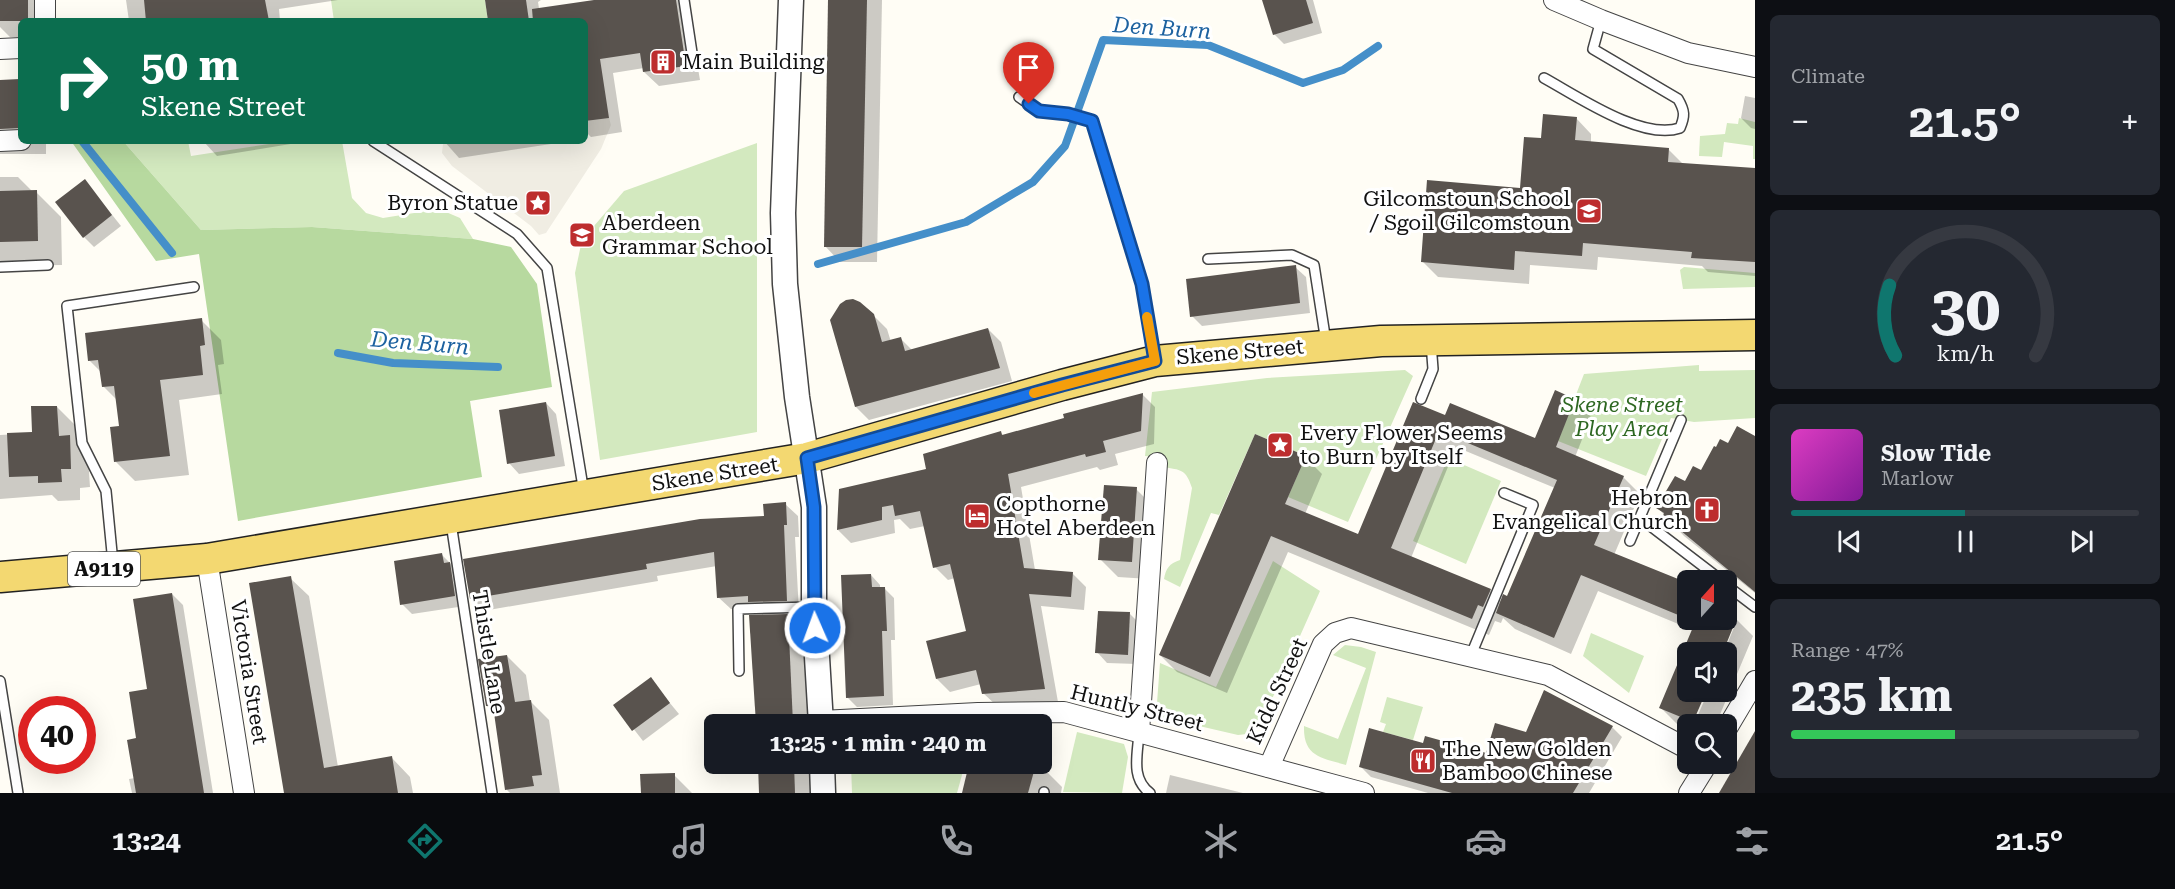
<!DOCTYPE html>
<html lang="en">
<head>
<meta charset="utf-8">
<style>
  body { margin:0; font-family:"Roboto Serif",serif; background:#242831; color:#f1f3f6; height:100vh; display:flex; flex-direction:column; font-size:22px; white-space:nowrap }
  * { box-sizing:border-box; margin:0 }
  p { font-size:20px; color:#9ea1a6 }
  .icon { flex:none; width:33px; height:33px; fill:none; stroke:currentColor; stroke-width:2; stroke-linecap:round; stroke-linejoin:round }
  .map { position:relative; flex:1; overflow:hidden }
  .side { display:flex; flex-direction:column; gap:15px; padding:15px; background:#0d0f14; width:420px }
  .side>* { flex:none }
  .banner { position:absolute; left:18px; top:18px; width:570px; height:126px; border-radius:9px; box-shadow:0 6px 24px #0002; background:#0b6e4f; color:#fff; overflow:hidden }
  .needle { width:39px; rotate:21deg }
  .tools { position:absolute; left:1677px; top:570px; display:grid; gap:12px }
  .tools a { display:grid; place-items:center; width:60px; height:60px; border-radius:9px; background:#171b24; box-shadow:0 6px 24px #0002; font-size:30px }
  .speed { position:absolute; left:18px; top:696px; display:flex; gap:12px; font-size:30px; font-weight:700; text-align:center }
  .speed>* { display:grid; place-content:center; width:78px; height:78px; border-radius:50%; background:#171b24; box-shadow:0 6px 24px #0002; line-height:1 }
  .speed .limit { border:9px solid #d22; background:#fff; color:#111 }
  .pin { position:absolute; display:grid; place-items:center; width:51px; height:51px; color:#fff; margin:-62px -26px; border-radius:50% 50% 50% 0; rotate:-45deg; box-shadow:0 0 6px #0007 }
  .pin .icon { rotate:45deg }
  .me { position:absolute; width:66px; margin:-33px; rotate:358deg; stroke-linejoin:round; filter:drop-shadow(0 0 4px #0008) }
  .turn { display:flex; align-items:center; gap:21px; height:126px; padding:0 24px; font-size:27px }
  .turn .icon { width:78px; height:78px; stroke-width:2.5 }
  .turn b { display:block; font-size:42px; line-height:51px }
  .big { font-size:45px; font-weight:700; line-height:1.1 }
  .side .tile { flex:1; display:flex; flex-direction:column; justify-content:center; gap:9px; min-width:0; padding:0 21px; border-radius:9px; background:#242831 }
  .side .dial { align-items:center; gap:0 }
  .dial svg { height:156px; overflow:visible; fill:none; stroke:#363941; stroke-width:7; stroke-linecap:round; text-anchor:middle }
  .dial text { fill:#f1f3f6; stroke:none }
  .song { display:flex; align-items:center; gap:18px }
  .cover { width:72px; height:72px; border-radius:9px; background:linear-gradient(135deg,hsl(310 70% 55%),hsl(290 70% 35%)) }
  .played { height:6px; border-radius:3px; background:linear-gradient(90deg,#0f766e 50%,#363941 50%) }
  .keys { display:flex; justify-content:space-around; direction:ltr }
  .heat { display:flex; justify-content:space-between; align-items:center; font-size:33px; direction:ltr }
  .charge { height:9px; border-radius:4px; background:linear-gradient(90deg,#34c759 47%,#363941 0) }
  .trip { position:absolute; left:704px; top:714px; width:348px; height:60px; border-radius:9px; background:#171b24; box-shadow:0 6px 24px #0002; font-weight:700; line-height:60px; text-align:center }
  .tabs { display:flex; height:96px; justify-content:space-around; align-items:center; background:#090b0e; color:#9ea1a6 }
  .tabs .icon { width:42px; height:42px }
  .tabs .active { color:#0f766e }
  .tabs b { font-size:27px; color:#f1f3f6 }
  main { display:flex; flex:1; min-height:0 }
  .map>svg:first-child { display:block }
  .green { fill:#d3e9bf }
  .forest { fill:#b7d99f }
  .plaza { fill:#f0ede3 }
  .shadow { fill:#0003; fill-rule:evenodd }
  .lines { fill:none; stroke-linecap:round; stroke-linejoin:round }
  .stream { stroke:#458fc9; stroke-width:8 }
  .building { fill:#59534e }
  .service-casing { stroke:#444; stroke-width:12 }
  .minor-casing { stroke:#444; stroke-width:22 }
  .tertiary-casing { stroke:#444; stroke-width:27 }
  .primary-casing { stroke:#222; stroke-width:33 }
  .service { stroke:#fff; stroke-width:9 }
  .minor { stroke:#fff; stroke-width:20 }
  .tertiary { stroke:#fff; stroke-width:24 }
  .primary { stroke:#f3d871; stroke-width:30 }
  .route-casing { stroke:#114b97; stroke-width:15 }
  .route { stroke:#1a73e8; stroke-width:10 }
  .slow { stroke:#f59e0b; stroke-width:10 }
  .labels { text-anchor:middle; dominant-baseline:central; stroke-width:6; stroke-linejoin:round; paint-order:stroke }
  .shield { fill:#fff; stroke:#585858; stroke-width:1.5 }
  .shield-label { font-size:20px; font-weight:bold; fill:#111 }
  .poi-label { font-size:21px; fill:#111; stroke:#fff; text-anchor:start }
  .street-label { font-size:21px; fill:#111; stroke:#fff }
  .park-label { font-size:21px; font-style:italic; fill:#2e6822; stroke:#fff }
  .water-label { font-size:22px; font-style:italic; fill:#1d62a0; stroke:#fff }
</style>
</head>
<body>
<main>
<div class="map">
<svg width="1755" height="793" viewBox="0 0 1755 793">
  <rect width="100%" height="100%" fill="#fffdf5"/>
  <g class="green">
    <path d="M331,0H485L488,21H334Z"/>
    <path d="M1739,118L1755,122V159H1753V146L1724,142L1722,157L1699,156L1700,136L1725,134L1727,123L1738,124Z"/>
    <path d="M123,141H188L191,156L289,141H342L352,198L366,213L383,218L439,209L460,218L473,239L312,227L201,230Z"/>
    <path d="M757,143V432L600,460L575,273L582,240L624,191Z"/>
    <path d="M1684,267L1755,273V287L1683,289L1680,270Z"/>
    <path d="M1699,365V371L1755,370V418L1694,422L1671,418L1646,476L1558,441L1584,374Z"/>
    <path d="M1405,370L1413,376L1348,522L1288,497L1306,456L1255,434L1219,515L1211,513L1180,587L1164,579C1166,568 1169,564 1180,560L1192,488C1186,469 1181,470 1163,467V458L1145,456L1152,392L1267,378Z"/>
    <path d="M1448,458L1501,481L1466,564L1413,541Z"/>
    <path d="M1273,561L1320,591L1260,726L1247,734L1238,735L1156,716L1160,663L1216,687Z"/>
    <path d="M1591,633L1644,656L1629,693L1583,656Z"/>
    <path d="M1345,645L1361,647L1376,652L1346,765C1322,758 1303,757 1304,726L1338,739L1366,668L1333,655Z"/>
    <path d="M1387,697L1423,707L1413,740L1383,732L1386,724L1380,722Z"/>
    <path d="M1077,732L1124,744L1128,757L1122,793L1063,792Z"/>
    <path d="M851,764H965L957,793H852Z"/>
  </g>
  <path class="forest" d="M71,141H123L201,230L312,227L473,239L511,247L537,284L552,387L470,401L482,477L238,521L199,254L156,261Z"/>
  <path class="plaza" d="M609,118L611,125L601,149L546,233L539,235L531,226L452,166L442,153L443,144L463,141H585V121Z"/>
  <g class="shadow">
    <path d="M0,0H41L44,21H21V37H10L0,27Z"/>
    <path d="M126,0H338L279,9L280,21H129Z"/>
    <path d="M487,0H541L538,2L541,21H490Z"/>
    <path d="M604,0H686L700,80L659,86L644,72V68L613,73L622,132L591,137L585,131V21H569Z"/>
    <path d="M830,0H882L877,262H840L825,246Z"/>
    <path d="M1264,0H1313L1322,33L1284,44L1274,34Z"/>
    <path d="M0,81H19L21,83V141H46V154H0Z"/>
    <path d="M1745,96L1755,98V129L1751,128L1741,118Z"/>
    <path d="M1576,118L1591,134V143L1668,149L1684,165L1755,170V276L1708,272L1702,266L1598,257L1597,270L1530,265L1529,284L1438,277L1422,261L1522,190L1542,140Z"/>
    <path d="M203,141H309L217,156Z"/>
    <path d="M444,141H551V144L459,158Z"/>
    <path d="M0,177H18L33,192H36L61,217L62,265L0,266Z"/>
    <path d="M85,181L121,226L94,247L84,237Z"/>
    <path d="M1295,267L1306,277L1310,313L1202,326L1192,316Z"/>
    <path d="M873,315L887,329L891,342L901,339L913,351L988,329L1001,342L1012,381L869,420L856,407Z"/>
    <path d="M201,320L221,340L224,364L218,365L222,394L179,400L189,475L135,481L116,462L121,427L118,401L103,386L101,372L89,360Z"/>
    <path d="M1142,394L1155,407L1154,444L1115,454L1118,465L1100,470L1097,467L1021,487L1035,570L1072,573L1086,587L1084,610L1041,606L1058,702L997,706L983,693L981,684L950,692L937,679L968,632L955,578L948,580L935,567L925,526L910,529L900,519L894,520L895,533L851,543L838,530L928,470L1001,433L1004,436L1066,420Z"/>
    <path d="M1574,400L1591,417L1575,457L1623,477L1640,494L1614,555L1688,585V620H1726V615L1736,619L1753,636L1716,724H1694L1708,692H1726V652H1724L1735,625H1732L1721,652H1688V692H1705L1691,724H1688V729L1678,725L1661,708L1693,630L1598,591L1571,654L1515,629L1503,618L1501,623L1495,621L1489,635L1288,552L1227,693L1177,672L1160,655L1305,457L1322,474L1305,514L1359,536L1446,417L1536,440ZM1456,447L1555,488L1508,598L1502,602L1490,590L1411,558Z"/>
    <path d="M546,403L556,414L565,466L519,474L509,463Z"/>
    <path d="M57,407L76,426L77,445L88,456L90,487L80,488V500L58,501L52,495L0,499V435L34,433Z"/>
    <path d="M1755,437V593L1684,536L1658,508L1685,483L1701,472L1729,445Z"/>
    <path d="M1136,489L1154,507L1149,579L1118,577L1100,559Z"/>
    <path d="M785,504L798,516L799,537H795L799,613H784L805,633L809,724H757L750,617H765L756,608L731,609L718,597L717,566L657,576L658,581L483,611L471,599L765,517Z"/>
    <path d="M442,555L460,573L465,606L412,614L402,604Z"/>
    <path d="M871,575L880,585V588H884L894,598L895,640H891L893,705L857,707L847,697Z"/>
    <path d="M290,578L309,596L338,767L392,758L410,777L413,793H286Z"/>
    <path d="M172,594L183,605L213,793H132L129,779L135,778L138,739Z"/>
    <path d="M1130,614L1140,624L1137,664L1107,663L1097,652Z"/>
    <path d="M507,656L526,675L530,701L549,720L560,793H510L507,790L495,714L487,706Z"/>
    <path d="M650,679L679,714L643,741L615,705Z"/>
    <path d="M1612,727L1622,737L1589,793H1428L1371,777L1360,766L1424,745L1487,755L1527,734Z"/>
    <path d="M759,764H810L812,793H760Z"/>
    <path d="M971,764H1039L1062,787L1061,793H964Z"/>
    <path d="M674,775L692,793H643Z"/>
    <path d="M1170,775L1243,793H1166Z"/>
  </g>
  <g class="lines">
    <g class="stream">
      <path d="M82,141L172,253"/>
      <path d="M818,264L966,222L1033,182L1065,146L1103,40L1208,45L1303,83L1343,70L1378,46"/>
      <path d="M338,353L393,363L498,367"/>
    </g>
  </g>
  <g class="building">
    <rect x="0" y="0" width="28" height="21"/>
    <path d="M144,0H265L269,21H146Z"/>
    <path d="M485,0H526L529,21H488Z"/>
    <path d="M594,0H676L686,66L643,72L640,53L600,59L609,118L585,121V21H533L532,9Z"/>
    <path d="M828,0H867L862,247H824Z"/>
    <path d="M1262,0H1306L1313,23L1273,35Z"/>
    <path d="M20,79V128L0,129V80Z"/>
    <path d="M1543,114L1577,117L1575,140L1669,148L1668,162L1755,168V262L1691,258L1692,252L1583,243L1582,256L1515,251L1514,270L1421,262L1427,180L1520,188L1524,137L1541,138Z"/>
    <path d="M85,179L112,215L83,238L55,202Z"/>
    <path d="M37,190L38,241L0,242V191Z"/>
    <path d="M1296,265L1300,303L1190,317L1186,279Z"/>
    <path d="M853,299L860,302L874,314L882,342L901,337L905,351L988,328L1000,368L855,407L830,320L840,304L846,300Z"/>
    <path d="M202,318L205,345L200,346L203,375L160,380L170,456L114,462L110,427L119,426L114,386L102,387L98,360L88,361L85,333Z"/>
    <path d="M1555,390L1575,399L1556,447L1624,476L1594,545L1688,583V619L1581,575L1554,638L1496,613L1503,594L1507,596L1557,480L1439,431L1391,548L1491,589L1483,607L1478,605L1472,619L1271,536L1210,677L1159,655L1255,434L1306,456L1285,504L1358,534L1413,402L1445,415L1450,403L1535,438Z"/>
    <path d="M1143,393L1141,431L1103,441L1106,452L1086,457L1085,454L1008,474L1024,568L1073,572L1071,597L1029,594L1045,689L982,694L976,670L936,679L926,641L966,631L950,564L933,568L920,511L895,516L893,505L882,507V520L837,530L839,489L926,469L923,454L1001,431L1002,435L1064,418L1063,414Z"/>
    <path d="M546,402L555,456L507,464L499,410Z"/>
    <path d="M31,406H57L59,436L70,435L71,469H61L62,482L38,483V476L9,477L7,433L32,432Z"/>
    <path d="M1737,426L1755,436V592L1663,516L1664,513L1656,508L1675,476L1685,481L1693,466L1701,470L1714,446L1716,447L1720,439L1728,443Z"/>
    <path d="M1104,485L1137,487L1132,562L1098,560Z"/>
    <path d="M786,502L787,525H784L787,601L748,602V596L717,598L714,552L646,564L647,569L470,599L463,559L700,519L764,516L763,504Z"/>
    <path d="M442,553L444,563L450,562L455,596L400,605L394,561Z"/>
    <path d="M871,574L872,587H885L887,631H882L884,696L846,698L841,575Z"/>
    <path d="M291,576L324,768L392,756L398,793H284L249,583Z"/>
    <path d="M172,593L204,793H136L127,740L136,738L129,692L147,689L133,599Z"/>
    <path d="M1098,611L1130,612L1128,655L1095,653Z"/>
    <path d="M788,614L793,724H756L749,615Z"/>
    <path d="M1696,620H1736L1723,652H1688V692H1706L1693,722L1659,708Z"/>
    <path d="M507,655L515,702L531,700L542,775L532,776L534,786L505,790L493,706H486L478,659Z"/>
    <path d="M651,677L670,703L632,731L613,705Z"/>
    <path d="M1544,690L1613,726L1573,793H1452L1359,767L1369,728L1423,743L1425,736L1486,753L1495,723L1526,732Z"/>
    <path d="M1755,731V793H1719Z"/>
    <path d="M758,764H794L795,793H759Z"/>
    <path d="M969,764H1036L1028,793H962Z"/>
    <path d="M675,773V793H641L640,774Z"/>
  </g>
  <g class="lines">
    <defs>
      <g id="service">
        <path d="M684,0L694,66"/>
        <path d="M1544,78C1577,96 1642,141 1680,128C1685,116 1685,111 1678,99L1593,49L1601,20"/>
        <path d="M1019,97L1039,111L1068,114L1092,121L1142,284L1154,358"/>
        <path d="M373,141L517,234L547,268L584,493"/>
        <path d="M1208,259L1292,255L1314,265L1326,342"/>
        <path d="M0,267L48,265"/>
        <path d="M1421,399L1433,369L1431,343"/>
        <path d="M1640,518L1721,580"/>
        <path d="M451,523L492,793"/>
        <path d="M1630,541L1681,420"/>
        <path d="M113,563L106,491L82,443L67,306L194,287"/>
        <path d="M1726,585L1755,607"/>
        <path d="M1471,655L1533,505L1504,493"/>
        <path d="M739,671L738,609L812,607"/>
        <path d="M0,681L18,793"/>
        <path d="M1139,732C1138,754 1130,778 1150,793"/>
        <path d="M1044,793V792"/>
      </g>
      <g id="minor">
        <path d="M45,0V21"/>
        <path d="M1554,0L1601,20L1688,53L1755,67"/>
        <path d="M0,49L21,48"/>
        <path d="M0,141L21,140"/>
        <path d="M207,559L244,793"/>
        <path d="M821,721L978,713L1064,712L1364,793"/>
        <path d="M1726,730L1755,681"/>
        <path d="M1139,732L1157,463"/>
        <path d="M1269,767L1323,644L1335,633L1351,628L1548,675L1688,749"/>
        <path d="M1689,793L1707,764"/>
      </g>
      <g id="tertiary">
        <path d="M791,0L783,213L785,284L797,397L814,507V607L821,724"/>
        <path d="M822,764L823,793"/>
      </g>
      <path id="primary" d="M0,577L207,559L807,458L1062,385L1155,361L1381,341L1755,335"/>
    </defs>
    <use href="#service" class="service-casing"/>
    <use href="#minor" class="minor-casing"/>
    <use href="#tertiary" class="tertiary-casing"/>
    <use href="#primary" class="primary-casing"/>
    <use href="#service" class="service"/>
    <use href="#minor" class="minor"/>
    <use href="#tertiary" class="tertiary"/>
    <use href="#primary" class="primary"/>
  </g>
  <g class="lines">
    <defs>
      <path id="route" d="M815,628L814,507L807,458L1062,385L1155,361L1142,284L1092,121L1068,114L1039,111L1029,104"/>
    </defs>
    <use href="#route" class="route-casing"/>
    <use href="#route" class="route"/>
    <path class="slow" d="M1034,393L1155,361L1147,317"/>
  </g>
  <defs>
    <symbol id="building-square" viewBox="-11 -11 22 22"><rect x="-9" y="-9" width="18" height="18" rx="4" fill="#bd2d2e" stroke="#fff"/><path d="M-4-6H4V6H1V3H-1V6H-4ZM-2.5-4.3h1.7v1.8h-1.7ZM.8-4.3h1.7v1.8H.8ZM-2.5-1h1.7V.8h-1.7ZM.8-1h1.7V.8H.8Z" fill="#fff"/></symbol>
    <symbol id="sight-square" viewBox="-11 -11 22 22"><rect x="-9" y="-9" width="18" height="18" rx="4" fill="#bd2d2e" stroke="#fff"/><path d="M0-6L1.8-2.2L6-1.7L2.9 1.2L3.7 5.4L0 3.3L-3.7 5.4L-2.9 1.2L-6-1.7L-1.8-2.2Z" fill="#fff"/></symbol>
    <symbol id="school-square" viewBox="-11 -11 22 22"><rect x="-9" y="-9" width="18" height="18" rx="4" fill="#bd2d2e" stroke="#fff"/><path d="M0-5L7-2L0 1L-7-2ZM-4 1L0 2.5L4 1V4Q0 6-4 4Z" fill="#fff"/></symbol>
    <symbol id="church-square" viewBox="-11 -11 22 22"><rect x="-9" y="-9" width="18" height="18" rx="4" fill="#bd2d2e" stroke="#fff"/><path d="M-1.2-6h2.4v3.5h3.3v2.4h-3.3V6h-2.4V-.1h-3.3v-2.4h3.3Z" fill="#fff"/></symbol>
    <symbol id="hotel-square" viewBox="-11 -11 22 22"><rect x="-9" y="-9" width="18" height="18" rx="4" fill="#bd2d2e" stroke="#fff"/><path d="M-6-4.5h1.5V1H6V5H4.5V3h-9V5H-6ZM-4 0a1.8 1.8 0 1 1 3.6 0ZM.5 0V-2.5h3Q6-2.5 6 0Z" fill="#fff"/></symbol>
    <symbol id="restaurant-square" viewBox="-11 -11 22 22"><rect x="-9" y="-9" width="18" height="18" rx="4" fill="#bd2d2e" stroke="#fff"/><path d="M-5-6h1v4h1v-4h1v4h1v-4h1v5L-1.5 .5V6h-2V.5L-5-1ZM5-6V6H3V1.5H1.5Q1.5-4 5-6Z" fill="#fff"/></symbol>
  </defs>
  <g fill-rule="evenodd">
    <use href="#building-square" x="648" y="47" width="30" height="30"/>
    <use href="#sight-square" x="523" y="188" width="30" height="30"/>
    <use href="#school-square" x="1574" y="196" width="30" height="30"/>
    <use href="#school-square" x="567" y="220" width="30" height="30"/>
    <use href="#sight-square" x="1265" y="430" width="30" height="30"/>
    <use href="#church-square" x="1692" y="495" width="30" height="30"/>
    <use href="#hotel-square" x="962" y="501" width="30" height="30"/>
    <use href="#restaurant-square" x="1408" y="746" width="30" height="30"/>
  </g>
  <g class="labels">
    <rect class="shield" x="68" y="552" width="72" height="34" rx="4.5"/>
    <g class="shield-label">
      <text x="104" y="569">A9119</text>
    </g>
    <g class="poi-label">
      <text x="682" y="62">Main Building</text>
      <text x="1570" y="199" text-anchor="end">Gilcomstoun School<tspan x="1570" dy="24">/ Sgoil Gilcomstoun</tspan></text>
      <text x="518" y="203" text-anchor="end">Byron Statue</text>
      <text x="602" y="223">Aberdeen<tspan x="602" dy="24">Grammar School</tspan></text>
      <text x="1300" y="433">Every Flower Seems<tspan x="1300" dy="24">to Burn by Itself</tspan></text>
      <text x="1688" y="498" text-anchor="end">Hebron<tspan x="1688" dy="24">Evangelical Church</tspan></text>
      <text x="996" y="504">Copthorne<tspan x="996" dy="24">Hotel Aberdeen</tspan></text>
      <text x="1442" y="749">The New Golden<tspan x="1442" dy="24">Bamboo Chinese</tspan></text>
    </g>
    <g class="street-label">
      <text transform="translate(1240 352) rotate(-5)">Skene Street</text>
      <text transform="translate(715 474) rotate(-9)">Skene Street</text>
      <text transform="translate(489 652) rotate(81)">Thistle Lane</text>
      <text transform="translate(249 672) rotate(81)">Victoria Street</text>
      <text transform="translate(1277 691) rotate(-65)">Kidd Street</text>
      <text transform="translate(1137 708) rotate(14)">Huntly Street</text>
    </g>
    <g class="park-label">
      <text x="1622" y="405">Skene Street<tspan x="1622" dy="24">Play Area</tspan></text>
    </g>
    <g class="water-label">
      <text transform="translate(1162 28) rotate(4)">Den Burn</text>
      <text transform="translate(420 343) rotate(5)">Den Burn</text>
    </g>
  </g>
</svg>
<div class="tools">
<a><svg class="needle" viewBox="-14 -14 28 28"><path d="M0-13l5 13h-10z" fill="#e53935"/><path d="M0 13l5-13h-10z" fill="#9ea1a6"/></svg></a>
<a><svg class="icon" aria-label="sound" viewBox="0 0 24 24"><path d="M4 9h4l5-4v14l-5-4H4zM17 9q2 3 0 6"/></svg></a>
<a><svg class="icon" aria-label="search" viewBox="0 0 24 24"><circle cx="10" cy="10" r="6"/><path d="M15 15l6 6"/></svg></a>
</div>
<div class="speed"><div class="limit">40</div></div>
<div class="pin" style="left:1029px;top:104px;background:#d93025"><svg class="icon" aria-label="arrive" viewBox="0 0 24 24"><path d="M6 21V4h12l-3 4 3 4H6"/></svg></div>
<svg class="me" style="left:815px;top:628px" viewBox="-20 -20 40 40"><circle r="17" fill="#1a73e8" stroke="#fff" stroke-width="3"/><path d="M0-11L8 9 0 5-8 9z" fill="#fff"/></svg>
<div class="trip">13:25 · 1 min · 240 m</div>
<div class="banner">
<div class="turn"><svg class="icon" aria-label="right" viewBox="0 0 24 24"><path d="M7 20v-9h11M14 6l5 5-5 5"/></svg><div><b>50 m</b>Skene Street</div></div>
</div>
</div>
<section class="side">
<div class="tile"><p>Climate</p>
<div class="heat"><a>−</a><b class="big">21.5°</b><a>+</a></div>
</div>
<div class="tile dial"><svg viewBox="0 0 100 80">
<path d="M14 69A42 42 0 1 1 86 69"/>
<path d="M14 69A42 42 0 0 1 11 33" stroke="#0f766e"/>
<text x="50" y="56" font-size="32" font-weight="700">30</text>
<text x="50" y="72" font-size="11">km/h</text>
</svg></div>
<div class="tile">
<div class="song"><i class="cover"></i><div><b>Slow Tide</b><p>Marlow</p></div></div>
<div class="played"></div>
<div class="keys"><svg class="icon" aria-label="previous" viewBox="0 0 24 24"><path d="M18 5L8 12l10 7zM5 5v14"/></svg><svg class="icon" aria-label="pause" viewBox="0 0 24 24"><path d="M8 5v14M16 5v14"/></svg><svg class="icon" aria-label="next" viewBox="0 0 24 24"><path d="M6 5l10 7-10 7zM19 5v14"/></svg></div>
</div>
<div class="tile"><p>Range · 47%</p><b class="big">235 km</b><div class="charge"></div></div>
</section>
</main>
<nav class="tabs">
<b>13:24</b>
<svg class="icon active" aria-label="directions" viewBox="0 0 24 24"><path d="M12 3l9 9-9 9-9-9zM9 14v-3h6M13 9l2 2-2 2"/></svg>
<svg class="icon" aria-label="music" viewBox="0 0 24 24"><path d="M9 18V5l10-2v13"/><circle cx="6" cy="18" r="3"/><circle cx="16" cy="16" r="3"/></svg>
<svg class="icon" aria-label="phone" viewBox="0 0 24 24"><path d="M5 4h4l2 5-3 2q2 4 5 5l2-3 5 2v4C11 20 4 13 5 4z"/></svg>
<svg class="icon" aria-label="climate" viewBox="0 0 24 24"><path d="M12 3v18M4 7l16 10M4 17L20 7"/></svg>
<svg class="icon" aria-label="car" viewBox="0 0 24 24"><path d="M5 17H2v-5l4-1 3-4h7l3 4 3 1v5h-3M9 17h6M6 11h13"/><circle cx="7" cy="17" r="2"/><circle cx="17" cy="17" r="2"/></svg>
<svg class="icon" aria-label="filters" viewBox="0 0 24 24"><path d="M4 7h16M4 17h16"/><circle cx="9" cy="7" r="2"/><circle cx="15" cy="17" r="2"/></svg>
<b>21.5°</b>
</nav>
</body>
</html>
